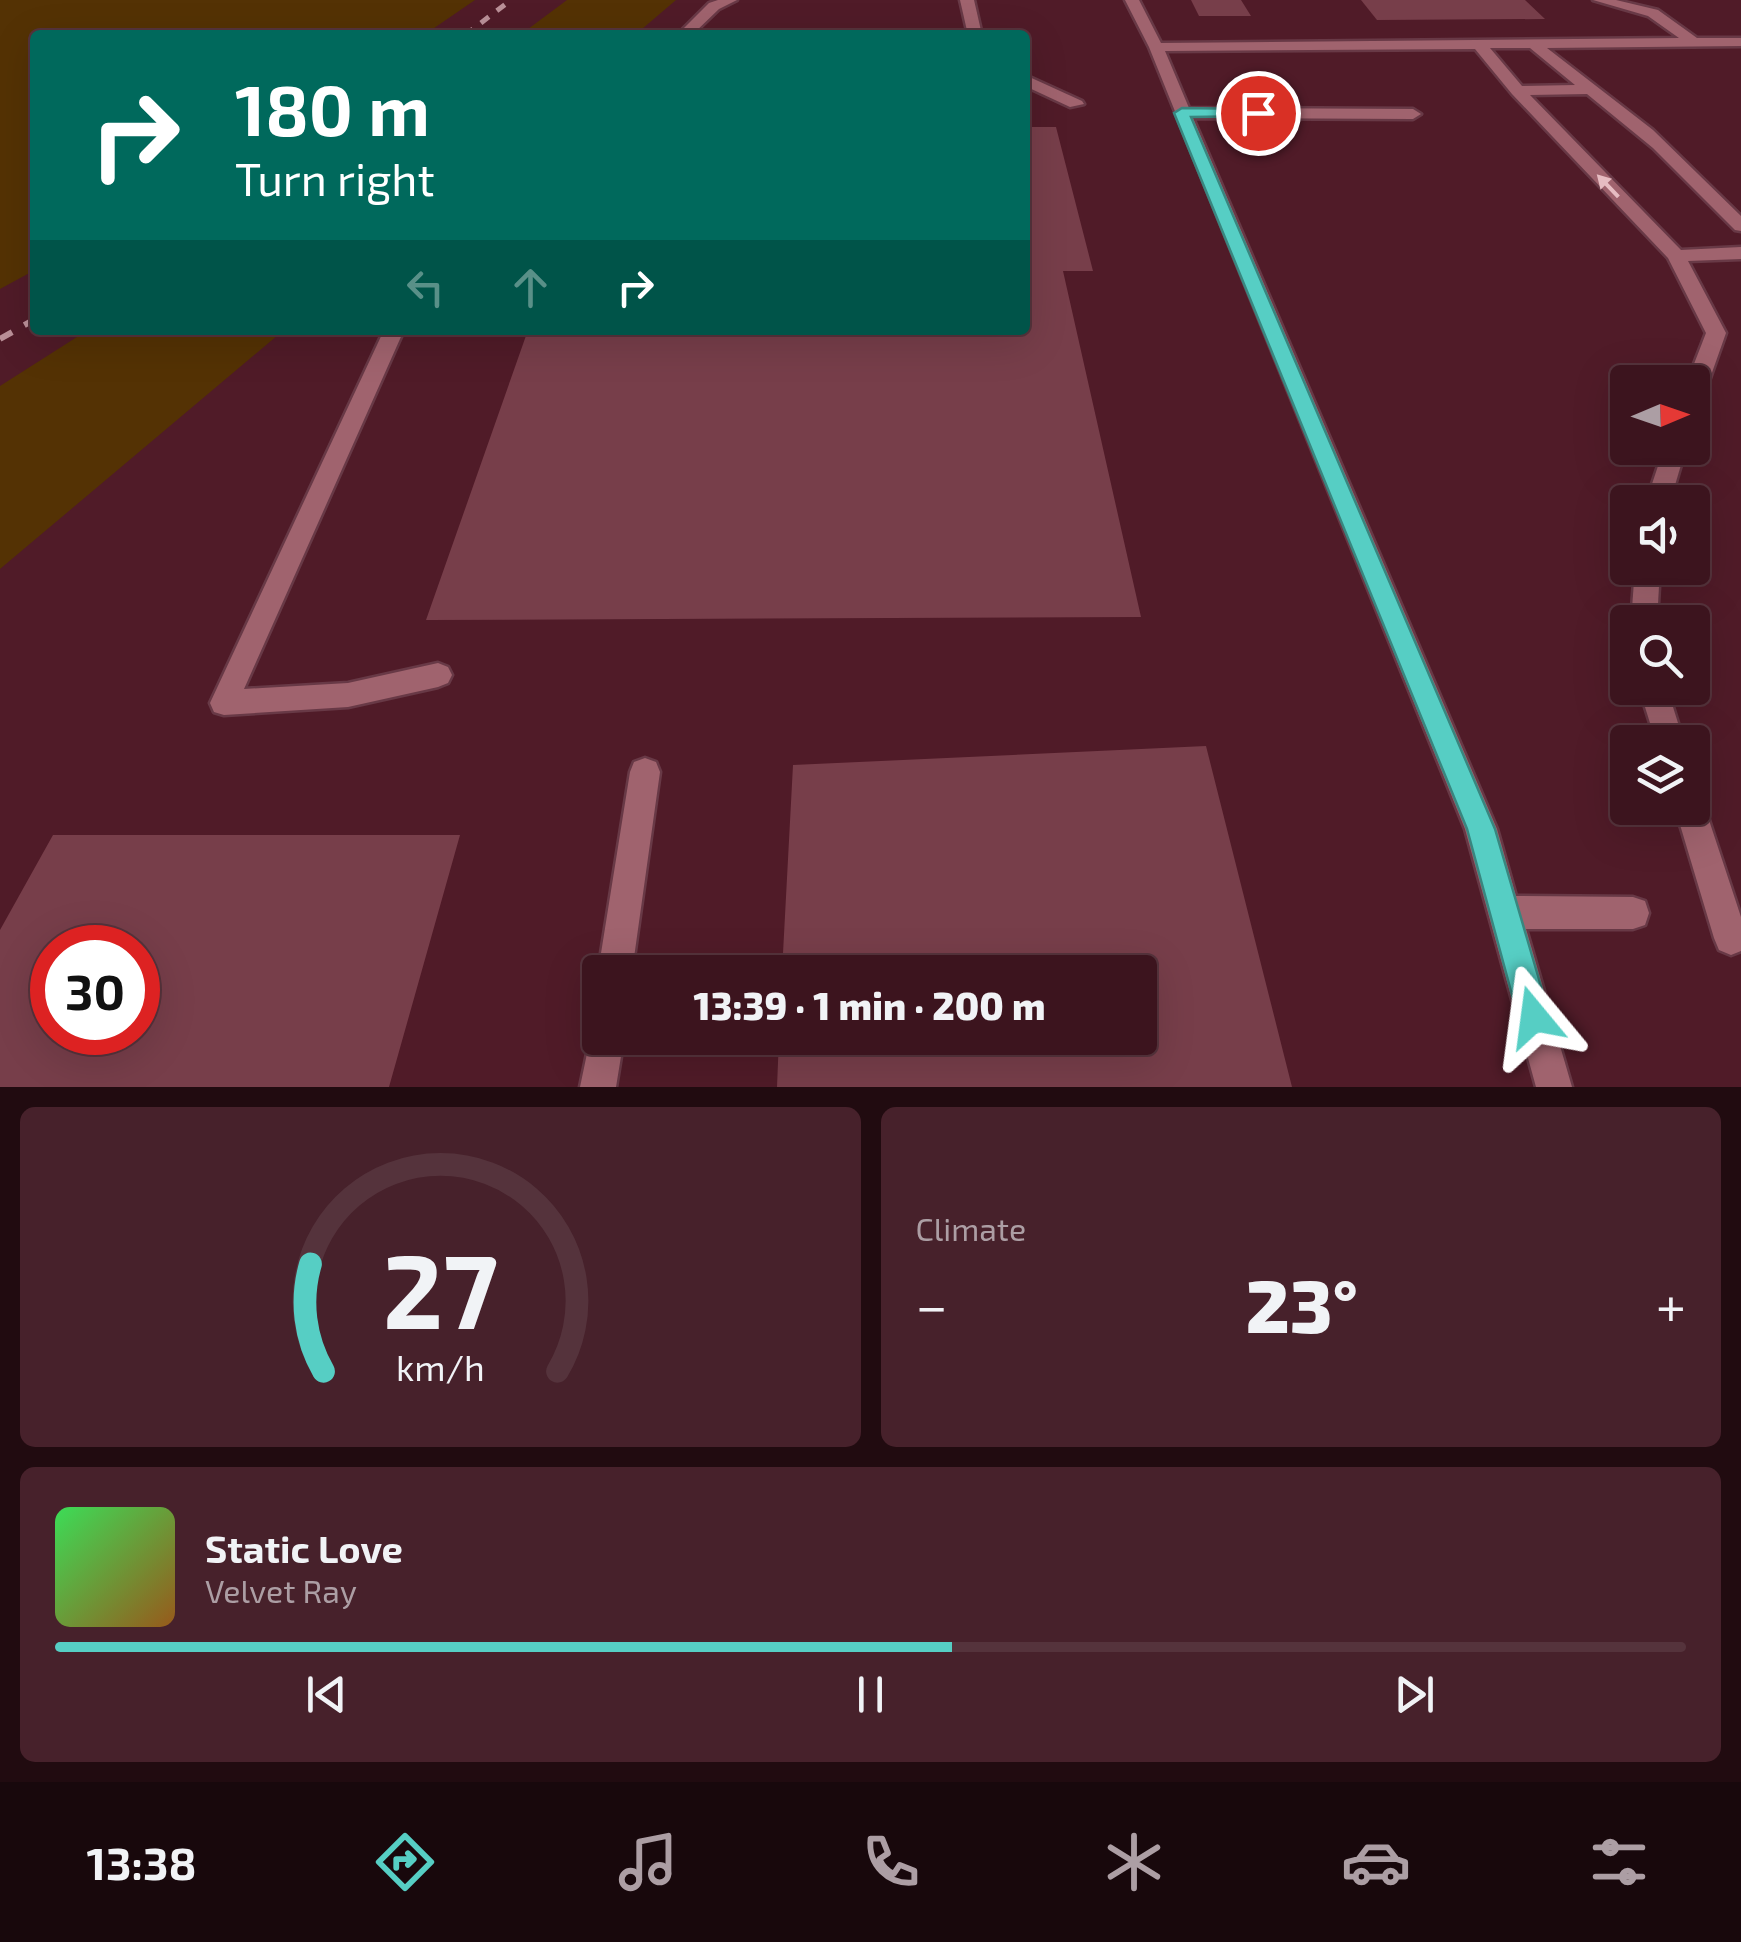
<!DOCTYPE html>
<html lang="en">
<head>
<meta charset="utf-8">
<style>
  body { margin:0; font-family:"Exo 2",sans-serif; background:#47212b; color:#f1f3f6; height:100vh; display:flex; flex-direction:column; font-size:38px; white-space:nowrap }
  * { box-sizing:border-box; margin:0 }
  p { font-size:32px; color:#ac9ea4 }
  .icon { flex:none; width:55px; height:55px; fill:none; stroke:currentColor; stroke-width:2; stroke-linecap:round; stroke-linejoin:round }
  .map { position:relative; height:1087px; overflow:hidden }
  .side { display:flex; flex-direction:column; gap:20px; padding:20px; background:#210b10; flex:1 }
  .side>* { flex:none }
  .top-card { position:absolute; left:30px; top:30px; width:1000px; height:305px; border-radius:10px; box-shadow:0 10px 40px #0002,0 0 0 2px #55333c; background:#00695c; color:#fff; overflow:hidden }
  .needle { width:65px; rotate:88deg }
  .buttons { position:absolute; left:1610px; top:365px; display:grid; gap:20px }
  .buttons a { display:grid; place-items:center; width:100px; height:100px; border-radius:10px; background:#3c141e; box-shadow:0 10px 40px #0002,0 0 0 2px #55333c; font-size:50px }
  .speed { position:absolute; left:30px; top:925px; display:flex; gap:20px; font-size:50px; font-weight:700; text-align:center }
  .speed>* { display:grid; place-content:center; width:130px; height:130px; border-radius:50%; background:#3c141e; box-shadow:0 10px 40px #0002,0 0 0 2px #55333c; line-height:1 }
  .speed .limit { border:15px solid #d22; background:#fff; color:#111 }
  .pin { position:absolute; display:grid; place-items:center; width:85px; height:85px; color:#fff; margin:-42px; border:5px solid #fff; border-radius:50%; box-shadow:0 2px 10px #0007 }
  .me { position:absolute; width:110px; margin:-55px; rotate:344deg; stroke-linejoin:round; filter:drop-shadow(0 0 8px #0008) }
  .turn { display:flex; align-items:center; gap:35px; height:210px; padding:0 40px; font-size:45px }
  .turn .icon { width:130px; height:130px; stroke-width:2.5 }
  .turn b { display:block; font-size:70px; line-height:85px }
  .lanes { display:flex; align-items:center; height:95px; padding:0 40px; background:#0003; justify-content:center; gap:50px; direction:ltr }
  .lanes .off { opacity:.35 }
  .big { font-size:75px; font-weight:800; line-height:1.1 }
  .side .widget { flex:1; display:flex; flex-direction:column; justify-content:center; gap:15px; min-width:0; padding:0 35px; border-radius:15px; background:#47212b }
  .side .dial { align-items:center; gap:0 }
  .dial svg { height:260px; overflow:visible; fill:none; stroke:#55333c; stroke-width:7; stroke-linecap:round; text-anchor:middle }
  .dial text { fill:#f1f3f6; stroke:none }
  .song { display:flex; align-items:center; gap:30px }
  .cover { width:120px; height:120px; border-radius:15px; background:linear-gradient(135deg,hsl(130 70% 55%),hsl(30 70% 35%)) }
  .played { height:10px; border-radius:5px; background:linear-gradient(90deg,#56cec4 55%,#55333c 55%) }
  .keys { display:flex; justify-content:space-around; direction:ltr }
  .heat { display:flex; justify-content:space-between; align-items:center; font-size:55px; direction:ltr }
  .side .tiles { flex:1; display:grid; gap:20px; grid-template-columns:1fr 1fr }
  .widget:last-child { grid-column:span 2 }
  .trip { position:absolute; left:582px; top:955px; width:575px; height:100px; border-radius:10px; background:#3c141e; box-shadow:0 10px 40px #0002,0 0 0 2px #55333c; font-weight:800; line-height:100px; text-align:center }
  .tab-bar { display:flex; height:160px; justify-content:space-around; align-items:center; background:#18080c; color:#ac9ea4 }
  .tab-bar .icon { width:70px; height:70px }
  .tab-bar .selected { color:#56cec4 }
  .tab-bar b { font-size:45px; color:#f1f3f6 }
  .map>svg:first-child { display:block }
  .green { fill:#543204 }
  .building { fill:#773e4a; fill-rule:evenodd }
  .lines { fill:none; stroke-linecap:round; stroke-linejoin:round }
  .minor-casing { stroke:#683946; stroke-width:5 }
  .minor { fill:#a0636e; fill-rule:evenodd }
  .rail-far1 { stroke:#ba9098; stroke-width:5; stroke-dasharray:10 10; stroke-linecap:butt }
  .rail { stroke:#ba9098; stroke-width:6; stroke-dasharray:14 14; stroke-linecap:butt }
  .oneway { fill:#e6bcc2 }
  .route { fill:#56cec4; stroke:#38867f; stroke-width:2.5 }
</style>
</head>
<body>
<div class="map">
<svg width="1741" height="1087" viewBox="0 0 1741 1087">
  <rect width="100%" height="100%" fill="#501b28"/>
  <g class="green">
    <path d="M0,0H475L424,35H35V270L0,289Z"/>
    <path d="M567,0H676L635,35H520Z"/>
    <path d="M88,330H284L0,569V386Z"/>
  </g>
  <g class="building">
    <path d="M1191,0H1241L1251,16H1199Z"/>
    <path d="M1361,0H1525L1545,19L1377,20Z"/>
    <path d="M1025,127H1056L1093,271H1063L1141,617L426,620L528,330H1025Z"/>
    <path d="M1206,746L1292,1087H777L779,1038H1140V972H782L793,765Z"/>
    <path d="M53,835H460L389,1087H0V930ZM52,948H138V1032H52Z"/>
  </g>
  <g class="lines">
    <defs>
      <g id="minor">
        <path d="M718,0H737L719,9L692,35H677L709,3Z"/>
        <path d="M960,0H974L982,35H968Z"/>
        <path d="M1125,0H1139L1161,43L1679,38L1648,16L1593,0H1616L1658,10L1697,38H1741V46L1547,48L1653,130L1741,216V231L1735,230L1653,148L1587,94L1530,95L1681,250L1741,247V259L1688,261L1726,333L1703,398L1692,405V382H1687L1706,333L1668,258L1512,94L1475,49L1165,51L1189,108L1413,109L1421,114L1413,119L1193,118L1497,829L1516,896L1633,897L1645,901L1649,913L1645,925L1633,929H1526L1572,1087H1536L1465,829L1149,47ZM1490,48H1530L1575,85L1522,86Z"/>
        <path d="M1025,75L1082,101L1084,104L1070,107L1025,86Z"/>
        <path d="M384,330H404L244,689L348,683L438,663L448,667L452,675L448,683L438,687L348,707L224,715L214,712L210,703Z"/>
        <path d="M1664,448H1686L1670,502H1646Z"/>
        <path d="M1635,568H1660L1657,622H1631Z"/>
        <path d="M1639,688H1667L1684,742H1656Z"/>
        <path d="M645,758L656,762L660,772L632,972H600V977L598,972L630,772L634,762Z"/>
        <path d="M1692,795L1701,798L1705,808L1741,917V951L1731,955L1719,950L1714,938L1675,808H1692Z"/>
        <path d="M600,1023V1038H624L616,1087H580L593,1025Z"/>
      </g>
    </defs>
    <use href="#minor" class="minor-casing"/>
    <use href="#minor" class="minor"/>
    <path class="rail-far1" d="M465,35L511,0"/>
    <path class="rail" d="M0,339L35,319"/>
  </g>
  <defs><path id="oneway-solid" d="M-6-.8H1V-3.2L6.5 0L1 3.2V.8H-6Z" transform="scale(2.5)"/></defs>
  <use class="oneway" href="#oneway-solid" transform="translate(1608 186) rotate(-134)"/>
  <path class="route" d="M1258,109L1266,113L1264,116L1191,117L1495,829L1550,1017L1545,1029L1534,1033L1523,1029L1518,1017L1467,829L1174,113L1182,108Z"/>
</svg>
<div class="buttons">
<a><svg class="needle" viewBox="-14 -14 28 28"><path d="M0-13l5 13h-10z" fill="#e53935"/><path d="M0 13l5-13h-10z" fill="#ac9ea4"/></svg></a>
<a><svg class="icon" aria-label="sound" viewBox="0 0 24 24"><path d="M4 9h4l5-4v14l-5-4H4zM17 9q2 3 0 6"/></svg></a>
<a><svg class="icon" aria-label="search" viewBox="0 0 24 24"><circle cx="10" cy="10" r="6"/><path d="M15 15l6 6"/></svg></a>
<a><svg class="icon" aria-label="layers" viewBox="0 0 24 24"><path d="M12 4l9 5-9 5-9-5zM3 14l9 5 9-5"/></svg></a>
</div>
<div class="speed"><div class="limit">30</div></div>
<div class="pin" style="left:1258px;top:113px;background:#d93025"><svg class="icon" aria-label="arrive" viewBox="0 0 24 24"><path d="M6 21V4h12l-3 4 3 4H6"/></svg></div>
<svg class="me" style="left:1534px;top:1017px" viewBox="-20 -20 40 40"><path d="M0-17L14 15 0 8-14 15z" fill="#56cec4" stroke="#fff" stroke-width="4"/></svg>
<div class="trip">13:39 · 1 min · 200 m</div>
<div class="top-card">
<div class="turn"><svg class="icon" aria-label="right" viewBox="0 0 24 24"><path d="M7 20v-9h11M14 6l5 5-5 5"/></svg><div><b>180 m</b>Turn right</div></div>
<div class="lanes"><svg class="icon off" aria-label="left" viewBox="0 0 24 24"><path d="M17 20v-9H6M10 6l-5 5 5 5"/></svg><svg class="icon off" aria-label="ahead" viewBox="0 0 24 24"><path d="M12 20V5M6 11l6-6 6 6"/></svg><svg class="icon" aria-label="right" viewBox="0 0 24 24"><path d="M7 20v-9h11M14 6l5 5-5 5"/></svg></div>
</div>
</div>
<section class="side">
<div class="tiles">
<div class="widget dial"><svg viewBox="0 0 100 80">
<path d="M14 69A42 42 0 1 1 86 69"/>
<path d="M14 69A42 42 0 0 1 10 36" stroke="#56cec4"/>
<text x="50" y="56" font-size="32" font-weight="700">27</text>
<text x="50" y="72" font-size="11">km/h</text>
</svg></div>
<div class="widget"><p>Climate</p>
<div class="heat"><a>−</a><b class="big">23°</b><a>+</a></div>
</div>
<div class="widget">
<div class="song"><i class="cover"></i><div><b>Static Love</b><p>Velvet Ray</p></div></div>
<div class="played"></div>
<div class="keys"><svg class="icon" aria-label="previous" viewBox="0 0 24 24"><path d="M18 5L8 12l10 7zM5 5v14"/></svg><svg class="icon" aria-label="pause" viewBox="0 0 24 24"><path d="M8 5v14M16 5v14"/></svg><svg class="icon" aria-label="next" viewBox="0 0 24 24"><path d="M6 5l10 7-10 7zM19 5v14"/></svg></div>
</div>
</div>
</section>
<nav class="tab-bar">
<b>13:38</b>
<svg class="icon selected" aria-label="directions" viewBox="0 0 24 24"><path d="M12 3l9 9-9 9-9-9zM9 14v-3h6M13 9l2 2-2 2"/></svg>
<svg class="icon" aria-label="music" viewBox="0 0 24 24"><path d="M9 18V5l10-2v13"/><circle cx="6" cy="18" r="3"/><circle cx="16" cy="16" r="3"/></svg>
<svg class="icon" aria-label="phone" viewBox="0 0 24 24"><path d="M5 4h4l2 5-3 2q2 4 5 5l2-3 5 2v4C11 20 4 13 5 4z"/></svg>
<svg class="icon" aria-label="climate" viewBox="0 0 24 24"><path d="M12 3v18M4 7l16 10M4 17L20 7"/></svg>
<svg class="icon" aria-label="car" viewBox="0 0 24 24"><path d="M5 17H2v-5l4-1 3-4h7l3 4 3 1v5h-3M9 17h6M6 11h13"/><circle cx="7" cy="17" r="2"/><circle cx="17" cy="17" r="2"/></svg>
<svg class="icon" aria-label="filters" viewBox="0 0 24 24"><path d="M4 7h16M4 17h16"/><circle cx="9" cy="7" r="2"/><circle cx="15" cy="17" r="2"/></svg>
</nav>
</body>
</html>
